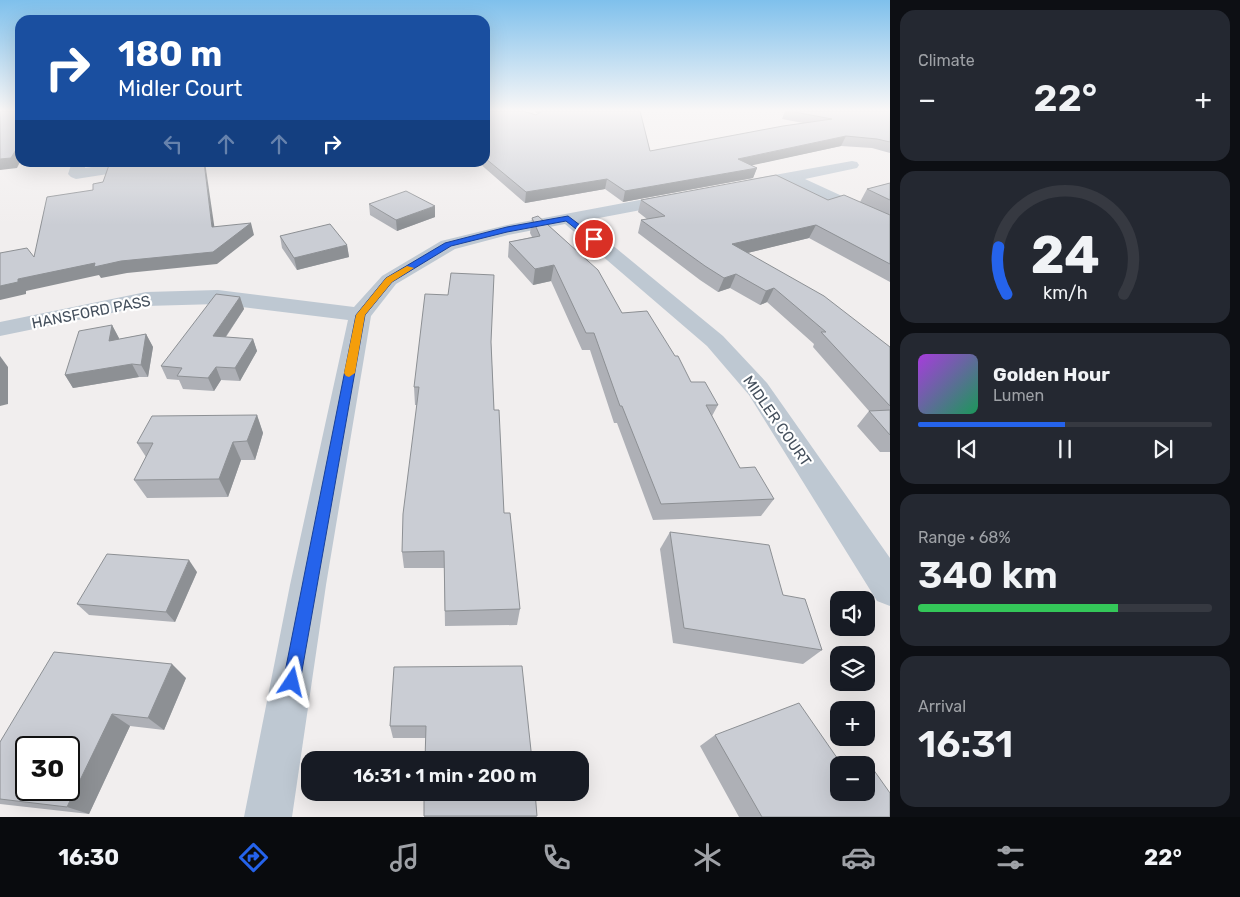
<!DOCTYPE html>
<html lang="en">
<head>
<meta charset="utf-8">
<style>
  body { margin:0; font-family:Rubik,sans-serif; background:#242831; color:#f1f3f6; height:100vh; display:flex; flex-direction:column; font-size:19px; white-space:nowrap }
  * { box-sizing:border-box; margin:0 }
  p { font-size:16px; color:#9ea1a6 }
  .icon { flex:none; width:28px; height:28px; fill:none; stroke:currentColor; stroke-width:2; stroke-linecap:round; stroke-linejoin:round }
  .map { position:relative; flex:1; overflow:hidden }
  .details { display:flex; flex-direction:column; gap:10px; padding:10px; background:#0d0f14; width:350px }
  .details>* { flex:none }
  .banner { position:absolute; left:15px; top:15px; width:475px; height:152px; border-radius:15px; box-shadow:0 5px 20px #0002; background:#1a4fa0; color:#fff; overflow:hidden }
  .buttons { position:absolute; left:830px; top:591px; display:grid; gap:10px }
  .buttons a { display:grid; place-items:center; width:45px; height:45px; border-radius:10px; background:#171b24; box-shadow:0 5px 20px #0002; font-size:25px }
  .speed { position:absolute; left:15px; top:736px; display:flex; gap:10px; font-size:25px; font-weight:700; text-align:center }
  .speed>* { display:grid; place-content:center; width:65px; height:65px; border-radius:50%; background:#171b24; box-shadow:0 5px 20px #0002; line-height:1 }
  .speed .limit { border:2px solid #111; border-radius:8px; background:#fff; color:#111 }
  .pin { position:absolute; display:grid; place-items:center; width:42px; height:42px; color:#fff; margin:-21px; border:2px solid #fff; border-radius:50%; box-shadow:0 1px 5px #0007 }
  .me { position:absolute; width:55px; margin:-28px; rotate:10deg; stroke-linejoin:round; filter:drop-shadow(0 0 4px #0008) }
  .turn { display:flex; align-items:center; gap:18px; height:105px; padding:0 20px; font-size:22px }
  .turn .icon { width:65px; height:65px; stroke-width:2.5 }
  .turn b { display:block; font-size:35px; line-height:42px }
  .lanes { display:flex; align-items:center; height:48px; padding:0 20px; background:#0003; justify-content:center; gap:25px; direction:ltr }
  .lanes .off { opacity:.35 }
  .big { font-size:38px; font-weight:600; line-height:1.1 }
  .details .card { flex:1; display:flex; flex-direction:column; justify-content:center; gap:8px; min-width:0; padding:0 18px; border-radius:15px; background:#242831 }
  .details .dial { align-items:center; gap:0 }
  .dial svg { height:130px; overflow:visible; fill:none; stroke:#363941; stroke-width:7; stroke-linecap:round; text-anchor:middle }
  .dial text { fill:#f1f3f6; stroke:none }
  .song { display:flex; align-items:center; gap:15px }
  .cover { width:60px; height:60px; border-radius:8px; background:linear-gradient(135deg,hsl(280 70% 55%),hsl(150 70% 35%)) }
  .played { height:5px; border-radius:2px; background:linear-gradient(90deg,#2563eb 50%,#363941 50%) }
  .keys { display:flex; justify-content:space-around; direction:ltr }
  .heat { display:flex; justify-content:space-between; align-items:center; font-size:28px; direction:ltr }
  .charge { height:8px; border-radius:4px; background:linear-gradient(90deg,#34c759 68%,#363941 0) }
  .trip { position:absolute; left:301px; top:751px; width:288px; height:50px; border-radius:15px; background:#171b24; box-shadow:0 5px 20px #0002; font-weight:600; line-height:50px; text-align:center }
  .menu { display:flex; height:80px; justify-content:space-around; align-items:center; background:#090b0e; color:#9ea1a6 }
  .menu .icon { width:35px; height:35px }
  .menu .selected { color:#2563eb }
  .menu b { font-size:22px; color:#f1f3f6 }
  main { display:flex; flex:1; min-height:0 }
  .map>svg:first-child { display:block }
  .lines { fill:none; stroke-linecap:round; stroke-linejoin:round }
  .minor { fill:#bec8d2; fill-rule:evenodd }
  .wall { fill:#aeb0b6 }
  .shaded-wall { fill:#8d9094 }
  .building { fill:#cacdd4; stroke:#8d9094; fill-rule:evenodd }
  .route { fill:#2563eb; stroke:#184099 }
  .slow { fill:#f59e0b }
  .labels { text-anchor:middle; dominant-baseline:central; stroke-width:4.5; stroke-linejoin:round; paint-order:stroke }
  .street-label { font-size:15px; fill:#45505d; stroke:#fff }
</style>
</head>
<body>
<main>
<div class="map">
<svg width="890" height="817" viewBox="0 0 890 817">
  <rect width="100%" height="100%" fill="#f1eeee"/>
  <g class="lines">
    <g class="minor">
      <path d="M852,161L857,162L859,165L857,168L805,179L890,218V230L787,182L747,190L741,188L739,185L741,182L747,180Z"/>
      <path d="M72,162H86L85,168L125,162H166L159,166L76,179L71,177L68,174Z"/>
      <path d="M677,193L683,194L685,198L683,202L583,221L723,336L767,383L890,558V606L877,601L749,395L707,346L565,224L508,235L455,249L396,284L371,316L326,585L292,817H244L290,585L348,320L218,304L146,306L0,336V322L146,292L218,290L354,307L382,276L441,241L507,225Z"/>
    </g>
  </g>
  <g class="wall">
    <path d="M485,111L536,115L538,114L534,111H640L650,151L803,123L782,119L785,111H890V153L872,148L841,146L751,165L757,168L753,178L623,202L605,189L525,203L478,162H485Z"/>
    <path d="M890,183V282L809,238L747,253L890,347V452H880L857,426L869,411L813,347L814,344L767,302L760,305L730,288L718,292L700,280L638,233L641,220L647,219L638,212L641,200H828L860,202L867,189Z"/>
    <path d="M369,204L435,217L397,231L370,215Z"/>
    <path d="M532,218L622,313L691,382L718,405L712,416L740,468L774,499L761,516L653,520L617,423H614L590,350H582L551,281L533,285L508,257L509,242L532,237L530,233Z"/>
    <path d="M280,236L347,245L349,257L297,270L282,248Z"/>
    <path d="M240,297L244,309L226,337L253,339L257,351L240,381L221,380L214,391L183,389L179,380L167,379L161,366Z"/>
    <path d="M112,325L119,339L146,334L153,347L148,377H139L73,388L65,375Z"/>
    <path d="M491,342L494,410L504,513L520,609L517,625L445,626L444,568H404L402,552L417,405H415L414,387Z"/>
    <path d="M257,415L263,433L255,460H241L228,497L147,498L134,480L146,457L137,443Z"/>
    <path d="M670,532L783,595L822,650L803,664L673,643L660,549Z"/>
    <path d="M197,572L175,622L89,615L77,604Z"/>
    <path d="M522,666L426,738H393L390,726Z"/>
    <path d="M186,678L164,730L130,726L89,814L0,804V742Z"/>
    <path d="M715,735L839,765L866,792V772L873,769L890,817H739L700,746Z"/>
    <path d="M424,816H537L536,817H424Z"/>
  </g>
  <g class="shaded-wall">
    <path d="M846,136L841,146L735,169L738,159Z"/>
    <path d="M20,143V162L17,168L0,170V159Z"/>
    <path d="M204,162H205L216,238L212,227Z"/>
    <path d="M757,168L753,178L623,202L625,191Z"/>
    <path d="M607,179L605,189L525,203L526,192Z"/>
    <path d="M435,206V217L397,231L396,220Z"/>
    <path d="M251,223L254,235L217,264L127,273L101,278L99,275L26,291V294L0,300V286L18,279Z"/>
    <path d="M816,225L809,238L727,258L732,244Z"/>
    <path d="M347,245L349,257L297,270L294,258Z"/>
    <path d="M554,265L551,281L533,285L535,269Z"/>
    <path d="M736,274L730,288L718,292L724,278Z"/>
    <path d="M774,288L767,302L760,305L766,291Z"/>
    <path d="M240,297L244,309L218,348L213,336Z"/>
    <path d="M112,325L119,338L116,353L109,341Z"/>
    <path d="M146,334L153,347L148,377L141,365Z"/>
    <path d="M253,339L257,351L240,381L235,368Z"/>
    <path d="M0,356L8,367V404L0,406Z"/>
    <path d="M132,364L139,377L73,388L65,375Z"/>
    <path d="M216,367L221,380L214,391L208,378Z"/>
    <path d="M257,415L263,433L255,460L247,441Z"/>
    <path d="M233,442L241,460L228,497L219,479Z"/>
    <path d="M189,560L197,572L175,622L166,612Z"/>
    <path d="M172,664L186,678L164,730L148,718Z"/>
    <path d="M112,714L130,726L89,814L67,807Z"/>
  </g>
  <g class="building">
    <path d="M2,111H20V143L11,158L0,159V112Z"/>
    <path d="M485,111H523L536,115L542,111H640L650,151L783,126L832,119L789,111H890V142L877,139L846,136L738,159L757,168L625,191L607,179L526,192L485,158Z"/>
    <path d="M124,162H204L212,227L251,223L213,252L121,261L94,267L95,263L18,279V282L0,286V253L27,248L34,257L47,197L93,190V184L103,182L109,165Z"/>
    <path d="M776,175L828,200L844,195L890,215V264L816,225L732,244L824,296L890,347V406L821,332H826L774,288L766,291L736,274L724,278L705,266L641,220L665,216L641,200Z"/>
    <path d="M890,183V200L867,189Z"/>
    <path d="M406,191L435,206L396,220L369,204Z"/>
    <path d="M538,216L598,270L622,313L647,311L675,356H678L691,382H705L718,405H706L740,468L755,467L774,499L661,504L622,406H620L594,333H586L554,265L535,269L509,242L540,236L532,218Z"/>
    <path d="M330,224L347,245L294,258L280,236Z"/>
    <path d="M451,273L494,275L491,342L494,410H499L504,513H510L520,609L445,611L444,551L402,552L403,514L419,387H414L425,294L448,295Z"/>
    <path d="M216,294L240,297L213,336L253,339L235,368L216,367L208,378L177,376L182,368L161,366Z"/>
    <path d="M112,325L109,341L146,334L141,365L132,364L65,375L79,331Z"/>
    <path d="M890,410V435L869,411Z"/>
    <path d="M257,415L247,441L233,442L219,479L134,480L153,443H137L152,416Z"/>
    <path d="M670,532L769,545L783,595L805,599L822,650L684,628Z"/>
    <path d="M107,554L189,560L166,612L77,604Z"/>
    <path d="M54,652L172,664L148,718L112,714L67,807L0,799V742ZM26,748H69V790H26Z"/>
    <path d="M522,666L532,760H425L426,726H390L394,667Z"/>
    <path d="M799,703L842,765H839V792H866V772L873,769L890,793V817H762L715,735Z"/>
    <path d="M424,792H535L537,816H424Z"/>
  </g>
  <linearGradient id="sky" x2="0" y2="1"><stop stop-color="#7fc0ec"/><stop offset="0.49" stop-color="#f9f7f7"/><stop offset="1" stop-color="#f9f7f7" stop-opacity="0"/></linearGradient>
  <rect width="890" height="225" fill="url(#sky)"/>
  <path class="route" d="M568,216L597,238V241H591L566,221L507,232L451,246L392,282L365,315L300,682L298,688L292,690L286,688L283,682L356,315L386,278L445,243L507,227Z"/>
  <path class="slow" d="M407,266L414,268L392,282L365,315L355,373L349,377L346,376L344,373L356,315L386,278Z"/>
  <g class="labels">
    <g class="street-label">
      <text transform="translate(91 312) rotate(-11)">HANSFORD PASS</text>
      <text transform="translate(777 421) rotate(55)">MIDLER COURT</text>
    </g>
  </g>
</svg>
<div class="buttons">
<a><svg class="icon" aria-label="sound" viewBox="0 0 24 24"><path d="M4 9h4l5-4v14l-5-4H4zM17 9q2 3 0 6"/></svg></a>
<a><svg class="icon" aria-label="layers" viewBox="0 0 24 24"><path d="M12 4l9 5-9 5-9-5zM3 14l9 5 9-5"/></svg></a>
<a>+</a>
<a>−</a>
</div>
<div class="speed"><div class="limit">30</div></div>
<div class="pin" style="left:594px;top:239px;background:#d93025"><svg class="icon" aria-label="arrive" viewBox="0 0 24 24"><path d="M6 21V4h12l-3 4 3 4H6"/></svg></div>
<svg class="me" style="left:292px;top:682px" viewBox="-20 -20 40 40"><path d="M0-17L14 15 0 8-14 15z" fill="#2563eb" stroke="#fff" stroke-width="4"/></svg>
<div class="trip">16:31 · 1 min · 200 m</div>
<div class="banner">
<div class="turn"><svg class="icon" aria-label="right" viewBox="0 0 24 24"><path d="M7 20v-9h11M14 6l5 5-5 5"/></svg><div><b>180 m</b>Midler Court</div></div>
<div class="lanes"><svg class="icon off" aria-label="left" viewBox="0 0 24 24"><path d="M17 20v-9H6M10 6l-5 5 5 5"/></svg><svg class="icon off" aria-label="ahead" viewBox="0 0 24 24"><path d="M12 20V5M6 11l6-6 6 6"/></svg><svg class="icon off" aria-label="ahead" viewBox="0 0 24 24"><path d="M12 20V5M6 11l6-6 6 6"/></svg><svg class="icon" aria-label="right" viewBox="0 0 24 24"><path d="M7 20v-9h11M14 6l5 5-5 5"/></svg></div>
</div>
</div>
<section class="details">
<div class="card"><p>Climate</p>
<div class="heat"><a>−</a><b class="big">22°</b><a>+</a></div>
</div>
<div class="card dial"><svg viewBox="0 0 100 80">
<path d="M14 69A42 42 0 1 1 86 69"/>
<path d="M14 69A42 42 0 0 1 9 40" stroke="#2563eb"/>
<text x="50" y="56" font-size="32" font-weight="700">24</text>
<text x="50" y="72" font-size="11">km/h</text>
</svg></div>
<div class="card">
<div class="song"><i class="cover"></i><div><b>Golden Hour</b><p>Lumen</p></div></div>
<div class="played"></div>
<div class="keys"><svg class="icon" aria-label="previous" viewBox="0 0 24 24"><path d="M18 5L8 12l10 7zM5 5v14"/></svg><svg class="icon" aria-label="pause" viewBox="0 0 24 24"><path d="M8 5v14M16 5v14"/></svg><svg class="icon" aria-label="next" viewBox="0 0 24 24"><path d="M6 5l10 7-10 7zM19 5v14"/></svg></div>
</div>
<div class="card"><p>Range · 68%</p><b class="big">340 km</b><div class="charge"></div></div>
<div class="card"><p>Arrival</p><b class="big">16:31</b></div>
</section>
</main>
<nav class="menu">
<b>16:30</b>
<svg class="icon selected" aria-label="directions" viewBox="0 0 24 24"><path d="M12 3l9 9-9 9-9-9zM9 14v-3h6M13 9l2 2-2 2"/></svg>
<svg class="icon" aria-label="music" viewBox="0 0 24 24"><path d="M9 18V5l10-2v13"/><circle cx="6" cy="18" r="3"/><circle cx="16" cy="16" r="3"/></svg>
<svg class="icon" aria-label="phone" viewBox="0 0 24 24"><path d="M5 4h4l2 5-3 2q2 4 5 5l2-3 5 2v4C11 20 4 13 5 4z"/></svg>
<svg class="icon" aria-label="climate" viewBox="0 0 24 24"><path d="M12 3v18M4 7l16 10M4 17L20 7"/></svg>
<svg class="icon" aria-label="car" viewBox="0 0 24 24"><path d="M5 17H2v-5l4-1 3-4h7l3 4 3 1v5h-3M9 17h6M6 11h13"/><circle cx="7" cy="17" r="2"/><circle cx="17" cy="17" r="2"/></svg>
<svg class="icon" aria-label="filters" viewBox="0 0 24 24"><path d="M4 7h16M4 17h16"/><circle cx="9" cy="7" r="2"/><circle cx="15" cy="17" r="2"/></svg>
<b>22°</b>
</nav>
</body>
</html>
